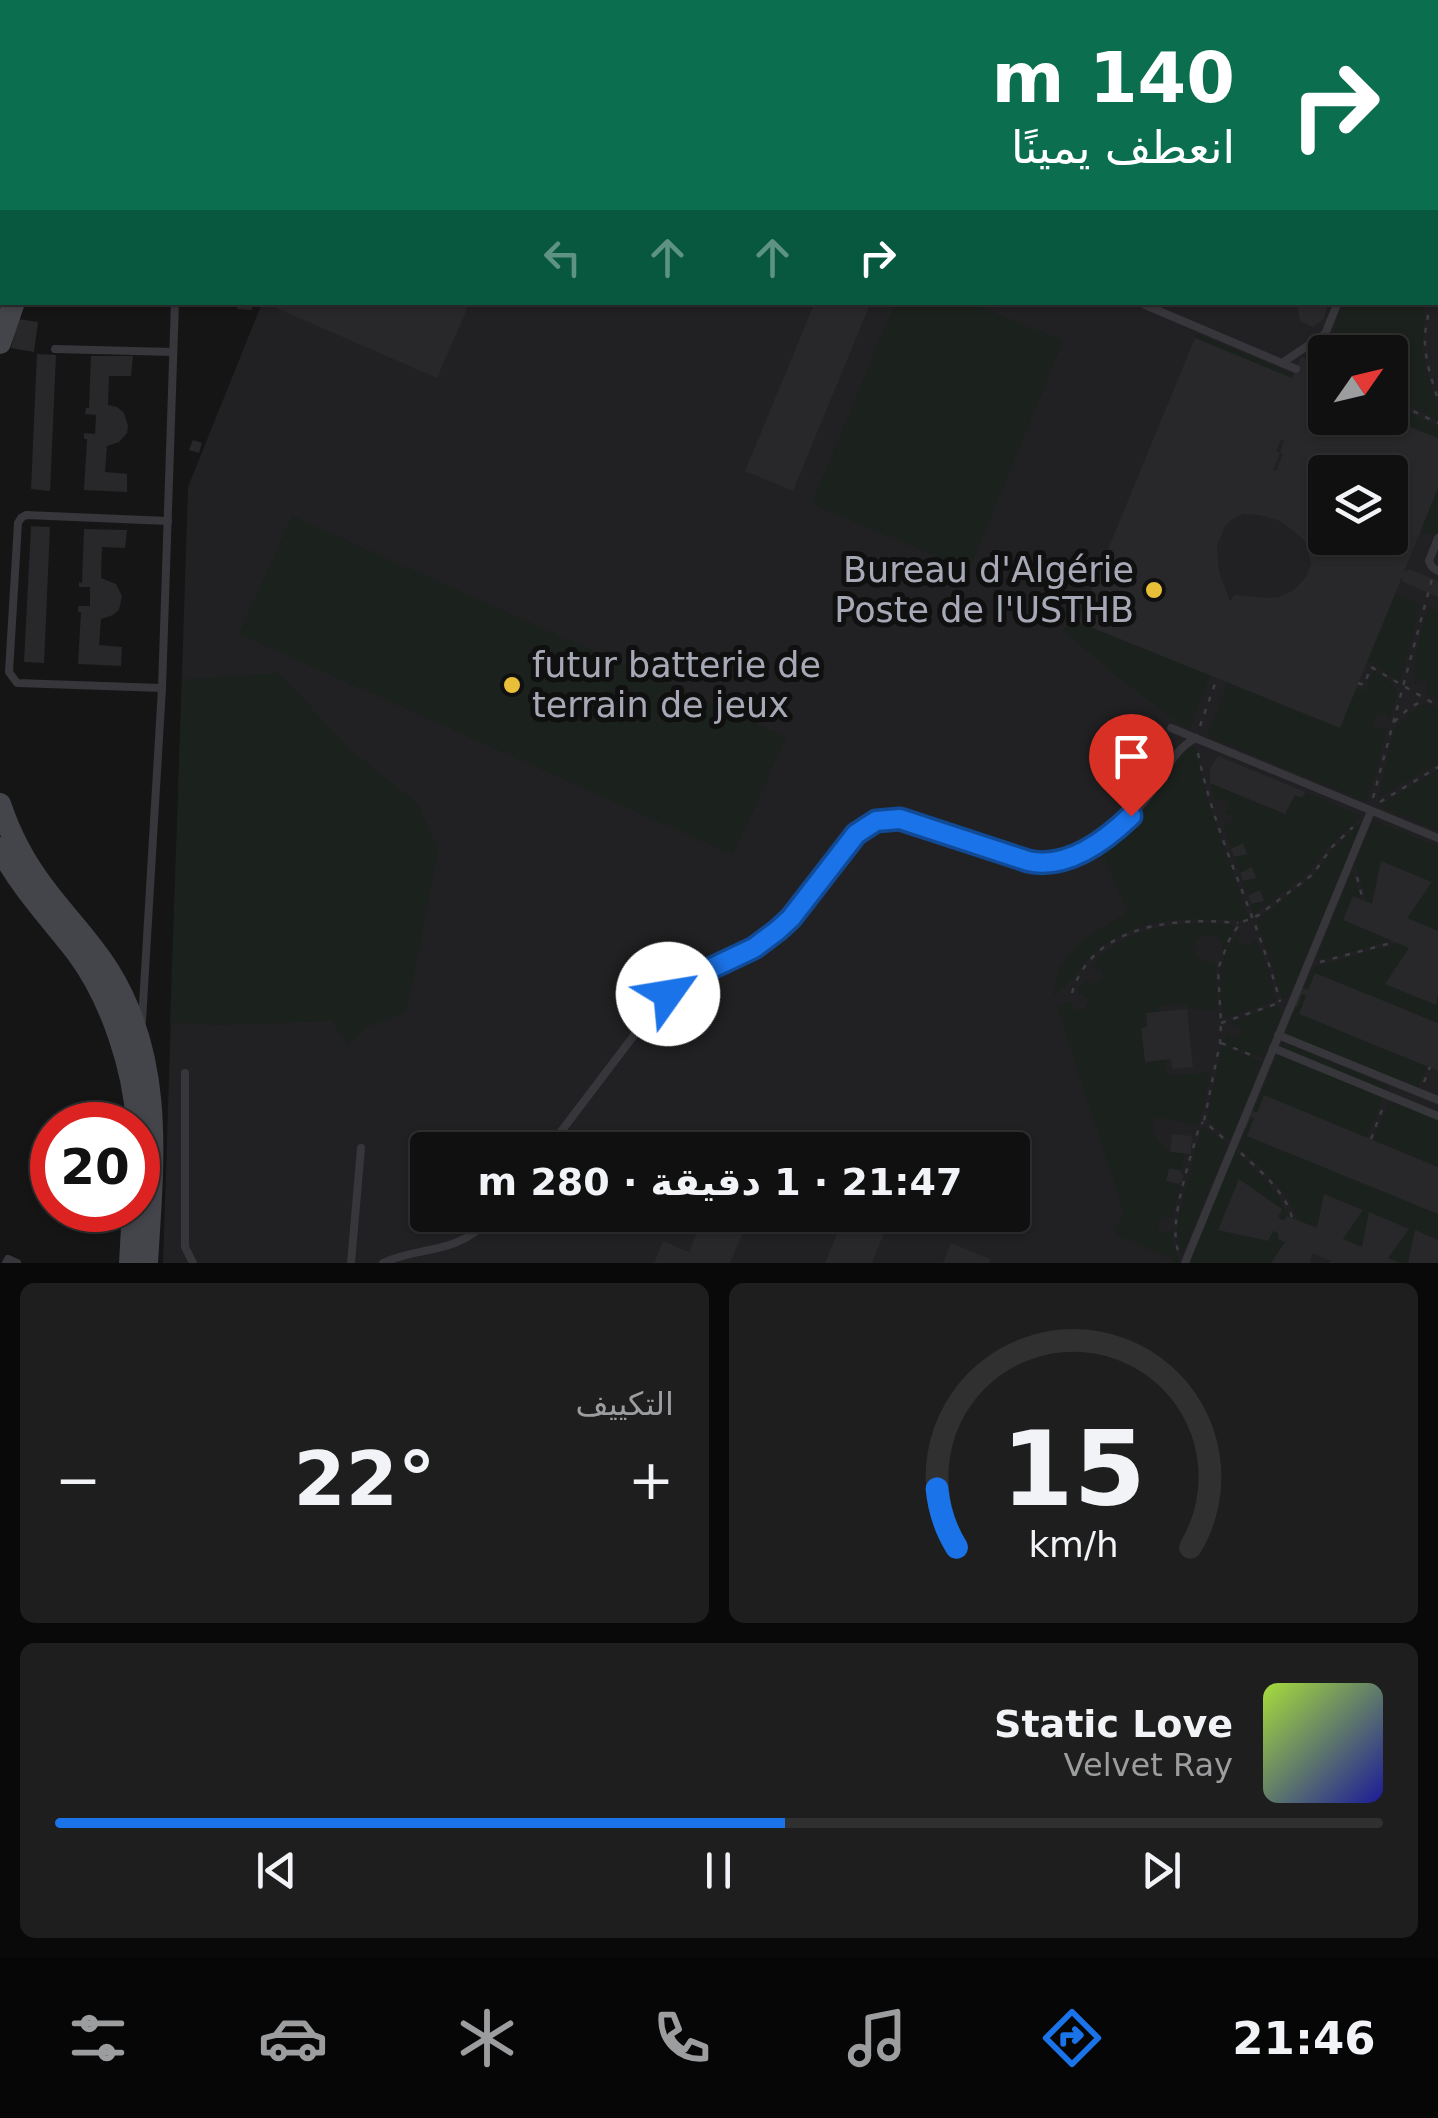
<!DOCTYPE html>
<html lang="ar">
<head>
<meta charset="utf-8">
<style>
  body { margin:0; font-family:"DejaVu Sans","Noto Naskh Arabic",sans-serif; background:#1e1e1e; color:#f1f3f6; direction:rtl; height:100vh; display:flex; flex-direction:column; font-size:38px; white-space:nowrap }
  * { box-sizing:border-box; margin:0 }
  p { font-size:32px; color:#9c9d9f }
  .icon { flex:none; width:55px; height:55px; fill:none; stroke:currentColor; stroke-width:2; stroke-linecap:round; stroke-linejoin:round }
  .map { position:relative; height:1263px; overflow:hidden; direction:ltr }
  .panel { display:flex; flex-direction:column; gap:20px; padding:20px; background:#090909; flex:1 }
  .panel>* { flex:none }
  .guide { position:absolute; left:0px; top:0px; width:1440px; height:305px; box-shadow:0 2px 8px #0004,0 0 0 2px #303030; direction:rtl; background:#0b6e4f; color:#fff; overflow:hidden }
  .needle { width:65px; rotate:56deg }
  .tools { position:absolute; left:1308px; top:335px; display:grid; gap:20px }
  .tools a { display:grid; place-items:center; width:100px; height:100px; border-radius:10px; background:#101010; box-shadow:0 2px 8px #0004,0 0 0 2px #303030; font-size:50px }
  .speed { position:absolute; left:30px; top:1102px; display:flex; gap:20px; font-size:50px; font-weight:700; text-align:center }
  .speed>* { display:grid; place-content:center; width:130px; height:130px; border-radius:50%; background:#101010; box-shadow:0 2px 8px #0004,0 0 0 2px #303030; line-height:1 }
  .speed .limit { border:15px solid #d22; background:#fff; color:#111 }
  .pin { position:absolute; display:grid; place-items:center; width:85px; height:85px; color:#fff; margin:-102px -42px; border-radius:50% 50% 50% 0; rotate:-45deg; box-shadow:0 0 10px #0007 }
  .pin .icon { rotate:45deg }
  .me { position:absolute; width:110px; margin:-55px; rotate:58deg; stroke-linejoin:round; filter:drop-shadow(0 0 8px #0008) }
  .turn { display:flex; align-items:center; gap:35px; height:210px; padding:0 40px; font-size:45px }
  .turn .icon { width:130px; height:130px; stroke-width:2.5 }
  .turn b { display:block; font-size:70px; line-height:85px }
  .lanes { display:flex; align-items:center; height:95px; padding:0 40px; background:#0003; justify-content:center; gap:50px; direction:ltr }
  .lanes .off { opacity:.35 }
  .big { font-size:75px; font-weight:700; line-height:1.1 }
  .panel .widget { flex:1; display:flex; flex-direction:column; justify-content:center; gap:15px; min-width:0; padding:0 35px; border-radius:15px; background:#1e1e1e }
  .panel .dial { align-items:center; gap:0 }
  .dial svg { height:260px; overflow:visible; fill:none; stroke:#303030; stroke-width:7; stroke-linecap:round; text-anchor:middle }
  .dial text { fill:#f1f3f6; stroke:none }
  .song { display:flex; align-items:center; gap:30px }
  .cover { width:120px; height:120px; border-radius:15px; background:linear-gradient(135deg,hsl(80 70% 55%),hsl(240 70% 35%)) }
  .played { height:10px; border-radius:5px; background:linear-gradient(90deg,#1a73e8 55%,#303030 55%) }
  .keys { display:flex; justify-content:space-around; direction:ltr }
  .heat { display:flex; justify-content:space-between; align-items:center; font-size:55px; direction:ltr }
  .panel .tiles { flex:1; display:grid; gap:20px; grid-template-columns:1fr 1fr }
  .widget:last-child { grid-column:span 2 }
  .trip { position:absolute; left:410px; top:1132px; width:620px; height:100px; border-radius:10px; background:#101010; box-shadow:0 2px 8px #0004,0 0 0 2px #303030; font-weight:700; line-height:100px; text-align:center; direction:rtl }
  .tabs { display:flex; height:160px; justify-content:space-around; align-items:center; background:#060606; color:#9c9d9f }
  .tabs .icon { width:70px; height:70px }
  .tabs .on { color:#1a73e8 }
  .tabs b { font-size:45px; color:#f1f3f6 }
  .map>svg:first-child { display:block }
  .built { fill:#212123; fill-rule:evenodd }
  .green { fill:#1b211c }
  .building { fill:#28282a; fill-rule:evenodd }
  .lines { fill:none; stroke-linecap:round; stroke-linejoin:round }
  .path { stroke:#3c3d42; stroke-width:2.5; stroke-dasharray:5 8; stroke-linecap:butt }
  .lane { stroke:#36363b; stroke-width:8 }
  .secondary { stroke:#44454b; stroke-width:22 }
  .route-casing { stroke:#114b97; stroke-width:25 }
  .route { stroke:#1a73e8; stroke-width:18 }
  .poi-dot { fill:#e9bf3a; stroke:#101011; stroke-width:4 }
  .labels { text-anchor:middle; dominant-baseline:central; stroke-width:10; stroke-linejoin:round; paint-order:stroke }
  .poi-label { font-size:35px; fill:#a7aab6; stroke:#101011; text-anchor:end }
</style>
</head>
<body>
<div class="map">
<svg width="1438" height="1263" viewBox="0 0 1438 1263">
  <rect width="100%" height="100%" fill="#151516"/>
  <g class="built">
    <path d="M0,0H64L65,2H2V272L0,277Z"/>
    <path d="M1438,65V1263H163L188,487L262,303L1438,302ZM1325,352H1390V418H1325ZM1325,472H1390V538H1325ZM428,1150H1012V1215H428Z"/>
  </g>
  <g class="green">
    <path d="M895,303H971L1063,341L969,570L812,504Z"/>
    <path d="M1343,303H1410L1418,307L1425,303C1426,320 1421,336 1423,354C1426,377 1438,398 1438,420L1390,396V352H1337L1334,327Z"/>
    <path d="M1196,334L1293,374L1292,378L1195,338Z"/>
    <path d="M1390,403L1438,427V438L1387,418H1390Z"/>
    <path d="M1438,488V529L1435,535L1420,532Z"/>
    <path d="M292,516L786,737L733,855L239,634Z"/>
    <path d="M1395,594L1421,605L1400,681L1367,661Z"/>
    <path d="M1428,608L1438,612V700L1424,693L1428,687L1426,681L1419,680L1415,685C1411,660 1422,633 1428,608Z"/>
    <path d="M1078,622L1210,675L1190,728L1181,725L1115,675L1063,630Z"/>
    <path d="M1374,671C1402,690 1399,687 1390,719L1384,712L1379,713L1374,717L1373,723L1376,728L1381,730L1388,727L1367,802L1207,736L1228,683L1356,688L1366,691Z"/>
    <path d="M279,673L347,747L418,804L438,851L407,1011L366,1028L348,1045L332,1021L218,1025L170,1022L182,680Z"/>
    <path d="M1426,703L1438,708V763L1378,798L1394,729L1412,712Z"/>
    <path d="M1193,745L1196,749L1207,797L1248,916L1239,921C1188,917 1137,916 1097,951C1080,965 1071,984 1053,996L1060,965L1082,940L1128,912L1100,847C1121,833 1139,818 1154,798C1167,780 1176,761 1193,745Z"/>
    <path d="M1438,770V831L1378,806Z"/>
    <path d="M1210,783L1284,814L1295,795L1302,798L1305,792L1361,816L1328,847L1309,873L1254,914L1251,904L1264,900L1259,890L1248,896L1243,881L1256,877L1252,868L1240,873L1234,857L1247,853L1243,843L1231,849L1224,828L1226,823H1230L1233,819L1232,815L1226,814L1225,811L1228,808V801L1221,798L1216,803Z"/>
    <path d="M1373,820L1438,847V931L1407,918L1431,882L1381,861L1372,904L1367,901L1355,864Z"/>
    <path d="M1361,823L1289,997L1283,999L1257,920L1313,877L1331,851Z"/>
    <path d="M1352,871L1360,898L1353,896L1344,920L1391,940L1325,959L1317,958Z"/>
    <path d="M1202,923L1230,924L1234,927L1223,951L1221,941L1214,935L1200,937C1193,945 1193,954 1202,961L1215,962L1218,1010L1192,1009L1185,1004L1159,1005V1012L1146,1014L1147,1027L1141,1028L1145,1062L1165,1060L1167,1075L1211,1073L1200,1122L1193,1125L1158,1117L1154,1120C1150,1141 1166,1152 1185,1154L1181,1171L1169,1168L1167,1181L1181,1186L1173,1216L1172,1219L1167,1217L1161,1219L1158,1224L1159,1230L1163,1234L1173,1231L1172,1240L1179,1261L1178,1263H1172V1259L1114,1234L1124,1213L1057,1007L1071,1001L1074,1009L1080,1011L1085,1009L1089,1001L1084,994H1079L1080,985L1086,980L1091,983L1096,984L1103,978L1101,970L1090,968L1092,965C1121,932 1160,925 1202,923Z"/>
    <path d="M1240,931L1238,939L1244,945H1251L1255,938L1268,967L1276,1000L1225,1019C1216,991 1217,954 1240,931Z"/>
    <path d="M1398,943L1409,948L1386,984L1438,994V1023L1316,973L1308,990L1304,988L1315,967Z"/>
    <path d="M1302,994L1306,996L1299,1014L1427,1066L1417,1089L1285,1035Z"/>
    <path d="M1276,1006L1282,1013L1264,1058L1222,1042L1228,1033L1235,1038L1241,1033L1238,1026H1230L1228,1023Z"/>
    <path d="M1282,1042L1388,1086L1386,1090L1280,1047Z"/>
    <path d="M1222,1045L1262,1062L1230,1140L1213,1125L1208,1115Z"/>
    <path d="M1278,1054L1384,1097L1366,1137L1264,1096L1257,1113L1254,1112Z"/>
    <path d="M1390,1100L1438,1120V1167L1374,1140Z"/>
    <path d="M1251,1117L1254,1118L1248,1136L1438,1214V1240L1415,1231L1408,1263H1400L1388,1258L1408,1228L1370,1212L1362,1247L1343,1239L1363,1210L1325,1194L1317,1228L1298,1220C1289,1191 1261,1168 1239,1147Z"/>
    <path d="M1205,1127L1228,1145L1182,1255L1176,1239L1178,1219L1201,1129Z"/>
    <path d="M1234,1150C1254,1169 1278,1189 1287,1216L1284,1220L1278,1218L1282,1209L1239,1180L1273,1231L1278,1233V1239L1285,1242L1271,1263H1187Z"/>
  </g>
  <g class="building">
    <path d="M238,302H252V310L237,309Z"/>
    <path d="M278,302H470L437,378L276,308Z"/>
    <path d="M815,302H871L793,491L745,471Z"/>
    <path d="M1301,302H1329L1323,320L1313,327L1300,321L1298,309Z"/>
    <path d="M18,319L38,322L34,352L11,348Z"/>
    <path d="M1195,338L1292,378L1301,357L1323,366L1314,387L1325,392V418H1387L1438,438V488L1404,572L1409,569L1438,581V597L1403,582L1402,577L1340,728L1078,622ZM1281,439L1284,441L1280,453L1283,454L1276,471L1273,470L1280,453L1276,451ZM1347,465L1350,466L1347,472H1390V538H1325V472H1344ZM1243,514L1260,515L1280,521L1301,537L1307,545L1311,565L1306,577L1294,590L1278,597L1268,598L1234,595L1230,601L1219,572L1217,546L1225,526L1231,520Z"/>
    <path d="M37,354L56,355L50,491L31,489Z"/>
    <path d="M91,356H133L131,376H109L108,405L117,407L124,413L128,426L127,433L119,442L107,446L105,472L127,474V492L84,490L87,439H84V433L95,434L96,415L85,414L86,408H89Z"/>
    <path d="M193,440L202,443L199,453L189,450Z"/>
    <path d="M31,526L50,527L44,663L24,662Z"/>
    <path d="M84,529L127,530L125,548L102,547L101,578L116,584L122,596L119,610L113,615L101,619L99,645L122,647L121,666L78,664L81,612H78V606H90V587H79V582L82,583Z"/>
    <path d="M1218,756L1305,792L1302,798L1295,795L1285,814L1210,783V768Z"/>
    <path d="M1243,843L1247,854L1234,857L1231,849Z"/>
    <path d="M1381,861L1432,882L1407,918L1438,931V994L1436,1005L1385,984L1409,948L1343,920L1353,896L1372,904Z"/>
    <path d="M1252,867L1256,878L1243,881L1240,873Z"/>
    <path d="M1260,890L1264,901L1251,904L1248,896Z"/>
    <path d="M1315,973L1438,1023V1071L1299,1014L1306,996L1302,994L1297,1007L1293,1005L1301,987L1308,990Z"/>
    <path d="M1187,1009L1193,1067L1172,1069L1171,1059L1145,1062L1141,1028L1147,1027L1146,1013Z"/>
    <path d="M1264,1095L1438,1167V1214L1247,1136L1254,1118L1251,1117L1246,1129L1242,1127L1249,1109L1257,1113Z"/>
    <path d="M1172,1134L1192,1136L1191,1154L1170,1152Z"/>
    <path d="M1169,1168L1181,1171V1174H1183L1182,1182L1180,1181L1179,1184L1166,1181Z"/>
    <path d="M1239,1179L1282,1209L1278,1218L1284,1220L1287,1216L1317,1228L1324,1194L1363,1210L1343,1239L1362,1247L1369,1212L1409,1229L1388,1258L1400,1263H1329L1331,1261L1312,1253L1310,1263H1271L1285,1242L1278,1239V1233L1273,1231L1268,1241L1218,1230Z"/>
    <path d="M704,1215H750L730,1263H654L663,1241L689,1252Z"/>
    <path d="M845,1215H883L890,1218L872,1263H825Z"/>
    <path d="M1415,1230L1438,1240V1263H1408Z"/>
    <path d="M951,1243L990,1259L989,1263H943Z"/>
  </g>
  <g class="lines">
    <g class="path">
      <path d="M1430,302C1429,313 1426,324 1425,335C1424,357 1431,378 1438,399"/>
      <path d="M1390,400L1438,423"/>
      <path d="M1358,683L1364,685L1371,667L1438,706"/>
      <path d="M1394,722L1409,708L1424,700"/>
      <path d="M1200,726L1217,678"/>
      <path d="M1198,753C1215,839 1258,917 1280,1002"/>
      <path d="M1373,798L1432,579"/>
      <path d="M1380,802L1438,767"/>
      <path d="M1357,877L1363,900"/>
      <path d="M1320,962L1395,942"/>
      <path d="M1072,993C1093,923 1178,917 1238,923"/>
      <path d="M1221,1023L1279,1003"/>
      <path d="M1221,1043L1256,1057"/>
      <path d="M1424,1082L1430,1067"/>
      <path d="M1223,1138L1204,1121L1220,1043L1221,1023L1218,969L1229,940L1240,923L1259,915L1313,874L1332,847L1353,827"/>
      <path d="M1371,1139L1383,1107"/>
      <path d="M1241,1153C1260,1171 1286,1192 1292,1218"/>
      <path d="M1178,1250C1168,1221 1191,1158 1199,1127L1203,1122"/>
    </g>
    <g class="lane">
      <path d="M1077,0L1081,2"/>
      <path d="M206,2L207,0"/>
      <path d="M374,2L381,0"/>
      <path d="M1145,305L1296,369"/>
      <path d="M1325,334L1329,352"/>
      <path d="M55,349L173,352"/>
      <path d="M1282,363L1325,334L1338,302"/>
      <path d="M1318,378L1325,381"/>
      <path d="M1438,538L1429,561L1432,567L1438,571"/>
      <path d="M162,688L17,683L9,672L18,523L21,518L26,515L168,521"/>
      <path d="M1171,728L1438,838"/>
      <path d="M142,1021L162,688L175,302"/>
      <path d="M1278,1035L1438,1100"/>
      <path d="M1273,1048L1438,1116"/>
      <path d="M185,1073V1247L193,1263"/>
      <path d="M547,1150L657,1005L668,994L699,973L754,948L791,918L862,828L876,821L900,819L1028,861C1073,871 1122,831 1147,798C1163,777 1172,750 1196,738"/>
      <path d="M6,1263L8,1259L17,1263"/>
      <path d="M351,1263L361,1148"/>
      <path d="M383,1263C406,1252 431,1252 455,1243C470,1237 484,1226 496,1215"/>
      <path d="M1185,1263L1371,811"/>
    </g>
    <g class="secondary">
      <path d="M78,0V2"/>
      <path d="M94,0L95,2"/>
      <path d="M0,292L2,286"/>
      <path d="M0,343L14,302"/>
      <path d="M0,804C10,834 24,861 43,886C64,915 90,940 109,971C165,1061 153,1162 147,1263"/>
      <path d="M0,848C20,887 50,918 77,953C111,999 134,1068 137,1125"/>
      <path d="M130,1263L133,1210"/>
    </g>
  </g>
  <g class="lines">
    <defs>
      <path id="route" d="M668,994L699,974L754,948L778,930L791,918L856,834L876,821L900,819L1028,861C1067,870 1105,841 1131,816"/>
    </defs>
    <use href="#route" class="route-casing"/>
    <use href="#route" class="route"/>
  </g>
  <g class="poi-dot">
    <circle cx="1154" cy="590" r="10"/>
    <circle cx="512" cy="685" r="10"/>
  </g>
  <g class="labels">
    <g class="poi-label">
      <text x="1134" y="570">Bureau d'Algérie<tspan x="1134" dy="40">Poste de l'USTHB</tspan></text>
      <text x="532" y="665" text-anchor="start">futur batterie de<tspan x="532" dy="40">terrain de jeux</tspan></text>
    </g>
  </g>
</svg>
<div class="tools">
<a><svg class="needle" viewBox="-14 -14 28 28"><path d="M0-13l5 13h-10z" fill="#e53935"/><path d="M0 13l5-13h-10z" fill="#9c9d9f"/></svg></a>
<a><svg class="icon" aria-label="layers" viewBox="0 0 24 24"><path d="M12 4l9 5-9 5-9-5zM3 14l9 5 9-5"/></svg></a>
</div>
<div class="speed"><div class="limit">20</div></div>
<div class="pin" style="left:1131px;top:816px;background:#d93025"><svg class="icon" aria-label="arrive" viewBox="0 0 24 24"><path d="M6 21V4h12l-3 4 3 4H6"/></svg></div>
<svg class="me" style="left:668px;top:994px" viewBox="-20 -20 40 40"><circle r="19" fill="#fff"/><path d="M0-13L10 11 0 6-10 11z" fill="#1a73e8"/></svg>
<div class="trip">21:47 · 1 دقيقة · 280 m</div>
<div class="guide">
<div class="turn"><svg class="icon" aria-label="right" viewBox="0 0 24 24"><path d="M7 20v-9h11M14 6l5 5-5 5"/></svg><div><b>140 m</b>انعطف يمينًا</div></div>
<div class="lanes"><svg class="icon off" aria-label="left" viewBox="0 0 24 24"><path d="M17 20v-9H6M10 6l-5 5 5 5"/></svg><svg class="icon off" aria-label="ahead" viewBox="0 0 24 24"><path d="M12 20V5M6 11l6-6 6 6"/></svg><svg class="icon off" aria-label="ahead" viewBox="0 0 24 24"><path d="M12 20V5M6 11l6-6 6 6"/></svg><svg class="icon" aria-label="right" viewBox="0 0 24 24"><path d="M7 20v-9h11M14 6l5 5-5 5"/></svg></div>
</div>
</div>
<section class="panel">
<div class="tiles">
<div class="widget dial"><svg viewBox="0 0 100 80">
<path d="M14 69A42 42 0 1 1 86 69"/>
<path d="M14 69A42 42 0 0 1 8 51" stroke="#1a73e8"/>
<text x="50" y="56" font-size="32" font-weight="700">15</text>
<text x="50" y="72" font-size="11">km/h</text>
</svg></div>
<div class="widget"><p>التكييف</p>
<div class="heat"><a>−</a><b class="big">22°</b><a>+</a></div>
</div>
<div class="widget">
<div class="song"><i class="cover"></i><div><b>Static Love</b><p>Velvet Ray</p></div></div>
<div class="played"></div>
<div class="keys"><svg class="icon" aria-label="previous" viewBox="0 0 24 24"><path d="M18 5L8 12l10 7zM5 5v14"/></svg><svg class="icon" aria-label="pause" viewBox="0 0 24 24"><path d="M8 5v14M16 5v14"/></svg><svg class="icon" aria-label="next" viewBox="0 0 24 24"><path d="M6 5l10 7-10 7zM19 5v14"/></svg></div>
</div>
</div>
</section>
<nav class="tabs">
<b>21:46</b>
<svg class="icon on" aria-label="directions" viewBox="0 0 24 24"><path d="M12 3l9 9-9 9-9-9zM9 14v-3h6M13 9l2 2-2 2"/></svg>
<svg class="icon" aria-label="music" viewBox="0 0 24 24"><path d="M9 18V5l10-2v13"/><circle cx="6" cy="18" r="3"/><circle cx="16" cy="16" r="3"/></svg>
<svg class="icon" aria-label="phone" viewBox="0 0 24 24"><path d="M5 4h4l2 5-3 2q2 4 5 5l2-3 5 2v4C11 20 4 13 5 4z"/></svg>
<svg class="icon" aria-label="climate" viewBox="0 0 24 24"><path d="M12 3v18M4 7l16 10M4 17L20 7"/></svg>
<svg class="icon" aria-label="car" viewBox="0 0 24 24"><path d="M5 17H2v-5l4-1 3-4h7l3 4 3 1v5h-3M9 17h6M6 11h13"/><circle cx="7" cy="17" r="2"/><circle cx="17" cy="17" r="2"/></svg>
<svg class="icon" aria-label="filters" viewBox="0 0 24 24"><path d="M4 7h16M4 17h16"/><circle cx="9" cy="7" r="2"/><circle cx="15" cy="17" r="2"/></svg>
</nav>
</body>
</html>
